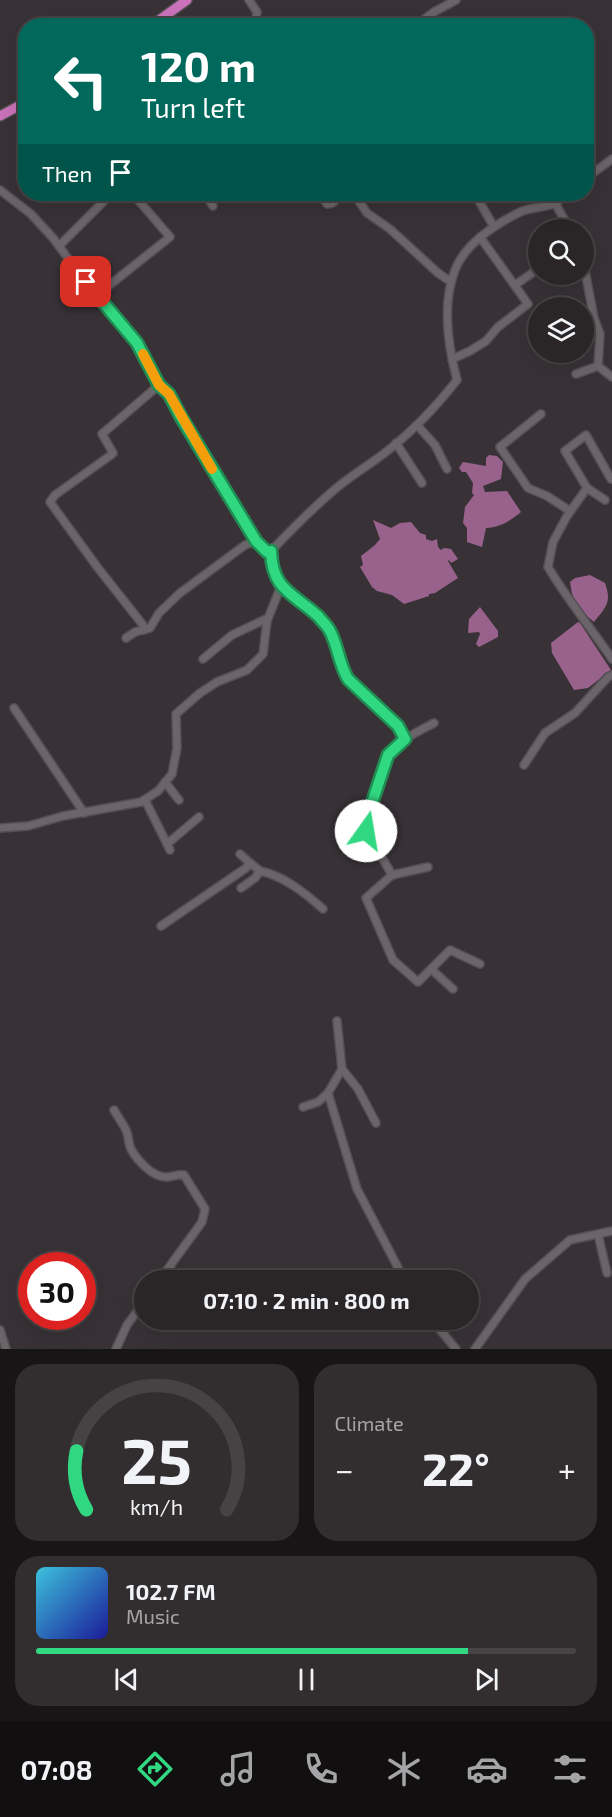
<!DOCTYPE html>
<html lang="en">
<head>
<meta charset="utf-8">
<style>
  body { margin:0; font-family:"Exo 2",sans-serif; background:#322e30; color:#f1f3f6; height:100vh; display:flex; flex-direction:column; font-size:22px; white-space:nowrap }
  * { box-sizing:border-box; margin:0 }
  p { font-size:20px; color:#a5a5a8 }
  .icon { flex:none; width:33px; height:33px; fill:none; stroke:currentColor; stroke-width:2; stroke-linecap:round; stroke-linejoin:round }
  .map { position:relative; height:1349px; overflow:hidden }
  .details { display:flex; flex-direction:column; gap:15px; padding:15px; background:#171516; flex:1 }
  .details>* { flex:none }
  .guide { position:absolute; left:18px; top:18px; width:576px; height:183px; border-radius:24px; box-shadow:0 6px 24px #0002,0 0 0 2px #464345; background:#00695c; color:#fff; overflow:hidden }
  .controls { position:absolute; left:528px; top:219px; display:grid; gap:12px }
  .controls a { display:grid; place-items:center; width:66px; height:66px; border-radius:50%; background:#2a2628; box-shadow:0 6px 24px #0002,0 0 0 2px #464345; font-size:30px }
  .speed { position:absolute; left:18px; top:1252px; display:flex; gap:12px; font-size:30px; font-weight:700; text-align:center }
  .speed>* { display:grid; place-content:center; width:78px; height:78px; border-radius:50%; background:#2a2628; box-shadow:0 6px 24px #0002,0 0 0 2px #464345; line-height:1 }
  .speed .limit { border:9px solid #d22; background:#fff; color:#111 }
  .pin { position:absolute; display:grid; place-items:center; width:51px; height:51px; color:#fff; margin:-26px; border-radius:12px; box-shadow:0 3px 9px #0006 }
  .me { position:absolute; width:66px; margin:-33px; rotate:13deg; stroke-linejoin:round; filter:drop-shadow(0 0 4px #0008) }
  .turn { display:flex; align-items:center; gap:21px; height:126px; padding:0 24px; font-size:27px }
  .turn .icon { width:78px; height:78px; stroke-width:2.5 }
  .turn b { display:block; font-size:42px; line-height:51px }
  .then { display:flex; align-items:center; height:57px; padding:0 24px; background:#0003; gap:12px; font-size:22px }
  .big { font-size:45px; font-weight:700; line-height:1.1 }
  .details .card { flex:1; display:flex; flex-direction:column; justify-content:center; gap:9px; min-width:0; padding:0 21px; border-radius:24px; background:#322e30 }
  .details .dial { align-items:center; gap:0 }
  .dial svg { height:156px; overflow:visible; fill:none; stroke:#464345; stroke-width:7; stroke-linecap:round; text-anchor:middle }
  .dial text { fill:#f1f3f6; stroke:none }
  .song { display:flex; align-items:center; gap:18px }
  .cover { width:72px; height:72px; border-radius:9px; background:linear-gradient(135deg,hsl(190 70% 55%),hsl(240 70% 35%)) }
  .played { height:6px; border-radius:3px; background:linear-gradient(90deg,#31d882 80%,#464345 80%) }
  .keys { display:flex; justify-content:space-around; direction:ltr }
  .heat { display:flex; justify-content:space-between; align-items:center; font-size:33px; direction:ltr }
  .details .tiles { flex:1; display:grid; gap:15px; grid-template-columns:1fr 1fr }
  .card:last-child { grid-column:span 2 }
  .trip { position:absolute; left:134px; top:1270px; width:345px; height:60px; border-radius:30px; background:#2a2628; box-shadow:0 6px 24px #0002,0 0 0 2px #464345; font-weight:700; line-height:60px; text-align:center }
  .menu { display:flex; height:96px; justify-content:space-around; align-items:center; background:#110f10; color:#a5a5a8 }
  .menu .icon { width:42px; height:42px }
  .menu .current { color:#31d882 }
  .menu b { font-size:27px; color:#f1f3f6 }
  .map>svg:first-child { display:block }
  .water { fill:#99628d }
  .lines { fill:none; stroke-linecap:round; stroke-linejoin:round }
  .minor-casing { stroke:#544f53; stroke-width:10 }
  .highway-casing { stroke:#544f53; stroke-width:12 }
  .minor { stroke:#6b6469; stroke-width:7 }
  .highway { stroke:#cc73bb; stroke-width:9 }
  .route-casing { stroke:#208c54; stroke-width:15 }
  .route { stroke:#31d882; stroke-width:10 }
  .slow { stroke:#f59e0b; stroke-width:10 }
</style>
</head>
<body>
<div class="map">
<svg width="612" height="1349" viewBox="0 0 612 1349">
  <rect width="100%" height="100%" fill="#383236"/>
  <g class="water">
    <path d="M489,455L497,456L503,462L501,479L483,486L485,492L507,491L521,512C510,521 501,527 486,528L482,547L467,542V528L463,523L465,507L474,495L472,493L473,483L466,472H462L459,468L463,462L486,466V458Z"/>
    <path d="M373,520L391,528L400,523L411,522L420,533L426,535V539L432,541L437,539L438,547L441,550L444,548L451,549L458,559L451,563L449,560L448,561L458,578L435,593L429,594V596L404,604L392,595L377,591L372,587L360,567L363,565L361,556L375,545L380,539Z"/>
    <path d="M590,575L605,583C612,603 606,607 594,622C578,608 573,604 570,582L575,578Z"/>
    <path d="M480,607L498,631V637L479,647L476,644L480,634L479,632L468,633L469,619Z"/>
    <path d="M578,622L580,623L611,670L588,688L574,690L552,653L551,643Z"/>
  </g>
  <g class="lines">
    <defs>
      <g id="minor">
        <path d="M249,0L257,12L256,20L251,26"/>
        <path d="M415,26L434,12L456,0"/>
        <path d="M586,178L612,159"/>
        <path d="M0,190L31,214L53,238L75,268L137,343L159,385L169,394L181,417L256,541L267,552L271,551"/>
        <path d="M205,194L213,206"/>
        <path d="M320,194L327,204C334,205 337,199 339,194"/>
        <path d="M354,194L367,213L390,229L438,273L451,282"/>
        <path d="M475,194L494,227"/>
        <path d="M555,203L570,230"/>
        <path d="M59,246L111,194"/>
        <path d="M584,266L594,318L600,334L598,366L612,377"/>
        <path d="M515,285L538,269"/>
        <path d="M97,295L170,237L133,194"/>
        <path d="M452,359L470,351L486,341L498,327L528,304L480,237"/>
        <path d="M576,374L598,366"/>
        <path d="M541,414L500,447L528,488L547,496L570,511"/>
        <path d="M417,425L435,445L447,469"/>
        <path d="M396,443L422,483"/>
        <path d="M587,488L565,451L586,435L611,479"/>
        <path d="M605,500L587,488L567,516L553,542L548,567C567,599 591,628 612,659"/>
        <path d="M144,630L143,625L98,568L50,502L55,495L111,455L113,453L102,434L159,385"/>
        <path d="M126,638L135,632L150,628L159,613L180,593L245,545L256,541"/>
        <path d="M203,659L232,635L268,618"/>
        <path d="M14,708L84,813"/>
        <path d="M405,739L398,726L348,679C339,664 338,646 330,631C327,625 322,621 318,616C292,592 273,590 271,551C291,530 312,509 334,490C349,477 366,467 382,455C410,434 435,408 457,380C448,346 442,303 455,270C465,244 496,224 520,212C531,207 545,208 556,203C559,201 563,196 566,194"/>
        <path d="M524,765L545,733L575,713L608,677L612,675"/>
        <path d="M165,782L179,800"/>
        <path d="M145,800L170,850"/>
        <path d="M0,828L28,826L63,816L141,802L158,791L172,774L177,748L176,714L200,693L217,682L247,670L263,654L267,621L281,586"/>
        <path d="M167,844L199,817"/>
        <path d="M240,854L250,863"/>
        <path d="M428,867L392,875L367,831C370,810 380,762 394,747C406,737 421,730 434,723"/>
        <path d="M260,871C284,876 305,893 323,909"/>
        <path d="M392,875L366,898L393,960L418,982L450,950L480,964"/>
        <path d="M161,926L246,868L250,863L260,871L255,878L241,888"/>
        <path d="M431,969L453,989"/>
        <path d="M337,1021L342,1069L328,1093L357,1189L405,1281"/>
        <path d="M342,1069L358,1089L376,1123"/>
        <path d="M303,1107L318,1102L328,1093"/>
        <path d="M114,1110C118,1117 123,1124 126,1130C129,1136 128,1143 131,1149C137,1160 152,1177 166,1177C172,1177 178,1174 184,1175L205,1209L202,1222L159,1281"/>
        <path d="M598,1234L607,1273"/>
        <path d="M169,1268L181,1281"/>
        <path d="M432,1320L456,1349"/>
        <path d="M0,1330L6,1349"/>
        <path d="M116,1349L127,1325L144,1302"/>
        <path d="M475,1349L525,1279L570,1240L612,1231"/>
      </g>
      <g id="highway">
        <path d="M151,26L187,0"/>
        <path d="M0,116L26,102"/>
      </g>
    </defs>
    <use href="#minor" class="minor-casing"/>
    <use href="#highway" class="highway-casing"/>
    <use href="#minor" class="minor"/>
    <use href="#highway" class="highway"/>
  </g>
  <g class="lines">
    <defs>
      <path id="route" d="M86,282L137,343L159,385L169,394L181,417L256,541L267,552L271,551C272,590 293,593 318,616C322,621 327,625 330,631C338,646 339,664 348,679L398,726L405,739L388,755L371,806L366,831"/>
    </defs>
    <use href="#route" class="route-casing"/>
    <use href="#route" class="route"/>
    <path class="slow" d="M143,354L159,385L169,394L212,469"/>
  </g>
</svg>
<div class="controls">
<a><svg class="icon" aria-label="search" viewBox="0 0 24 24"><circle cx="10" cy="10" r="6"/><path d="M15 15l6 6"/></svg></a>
<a><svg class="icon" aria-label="layers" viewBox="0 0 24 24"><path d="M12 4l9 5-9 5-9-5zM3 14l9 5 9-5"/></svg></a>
</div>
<div class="speed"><div class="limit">30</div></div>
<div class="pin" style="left:86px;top:282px;background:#d93025"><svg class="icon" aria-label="arrive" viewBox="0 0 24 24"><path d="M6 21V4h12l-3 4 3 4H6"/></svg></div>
<svg class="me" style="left:366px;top:831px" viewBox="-20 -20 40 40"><circle r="19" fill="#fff"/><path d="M0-13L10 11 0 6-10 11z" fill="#31d882"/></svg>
<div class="trip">07:10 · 2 min · 800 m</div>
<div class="guide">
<div class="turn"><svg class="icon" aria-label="left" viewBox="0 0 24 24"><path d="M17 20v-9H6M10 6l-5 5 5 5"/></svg><div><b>120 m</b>Turn left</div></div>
<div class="then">Then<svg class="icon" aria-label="arrive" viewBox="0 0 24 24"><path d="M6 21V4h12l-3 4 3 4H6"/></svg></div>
</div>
</div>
<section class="details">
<div class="tiles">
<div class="card dial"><svg viewBox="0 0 100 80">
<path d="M14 69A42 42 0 1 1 86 69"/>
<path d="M14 69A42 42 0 0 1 9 39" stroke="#31d882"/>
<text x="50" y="56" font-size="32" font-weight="700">25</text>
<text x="50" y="72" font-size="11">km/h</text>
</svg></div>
<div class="card"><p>Climate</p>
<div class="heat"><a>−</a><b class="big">22°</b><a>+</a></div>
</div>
<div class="card">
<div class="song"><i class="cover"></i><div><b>102.7 FM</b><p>Music</p></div></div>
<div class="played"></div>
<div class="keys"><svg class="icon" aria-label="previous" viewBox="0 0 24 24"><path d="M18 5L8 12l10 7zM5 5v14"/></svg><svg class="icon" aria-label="pause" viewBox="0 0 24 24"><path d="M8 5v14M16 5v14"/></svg><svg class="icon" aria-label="next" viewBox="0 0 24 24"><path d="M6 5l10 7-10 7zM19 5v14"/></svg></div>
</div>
</div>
</section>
<nav class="menu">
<b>07:08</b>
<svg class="icon current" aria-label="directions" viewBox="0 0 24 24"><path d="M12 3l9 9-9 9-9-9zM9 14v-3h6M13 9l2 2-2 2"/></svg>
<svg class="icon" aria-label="music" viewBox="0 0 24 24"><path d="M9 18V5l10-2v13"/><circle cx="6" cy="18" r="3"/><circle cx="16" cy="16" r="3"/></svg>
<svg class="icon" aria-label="phone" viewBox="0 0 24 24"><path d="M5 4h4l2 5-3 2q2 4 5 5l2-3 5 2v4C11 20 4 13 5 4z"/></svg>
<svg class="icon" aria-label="climate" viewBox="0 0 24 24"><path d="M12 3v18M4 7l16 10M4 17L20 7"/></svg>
<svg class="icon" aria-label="car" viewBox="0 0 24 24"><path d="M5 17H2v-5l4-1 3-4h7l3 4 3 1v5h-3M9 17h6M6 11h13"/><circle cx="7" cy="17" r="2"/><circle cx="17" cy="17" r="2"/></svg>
<svg class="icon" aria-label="filters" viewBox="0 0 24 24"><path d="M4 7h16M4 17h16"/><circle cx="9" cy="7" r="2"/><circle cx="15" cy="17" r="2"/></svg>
</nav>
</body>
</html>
